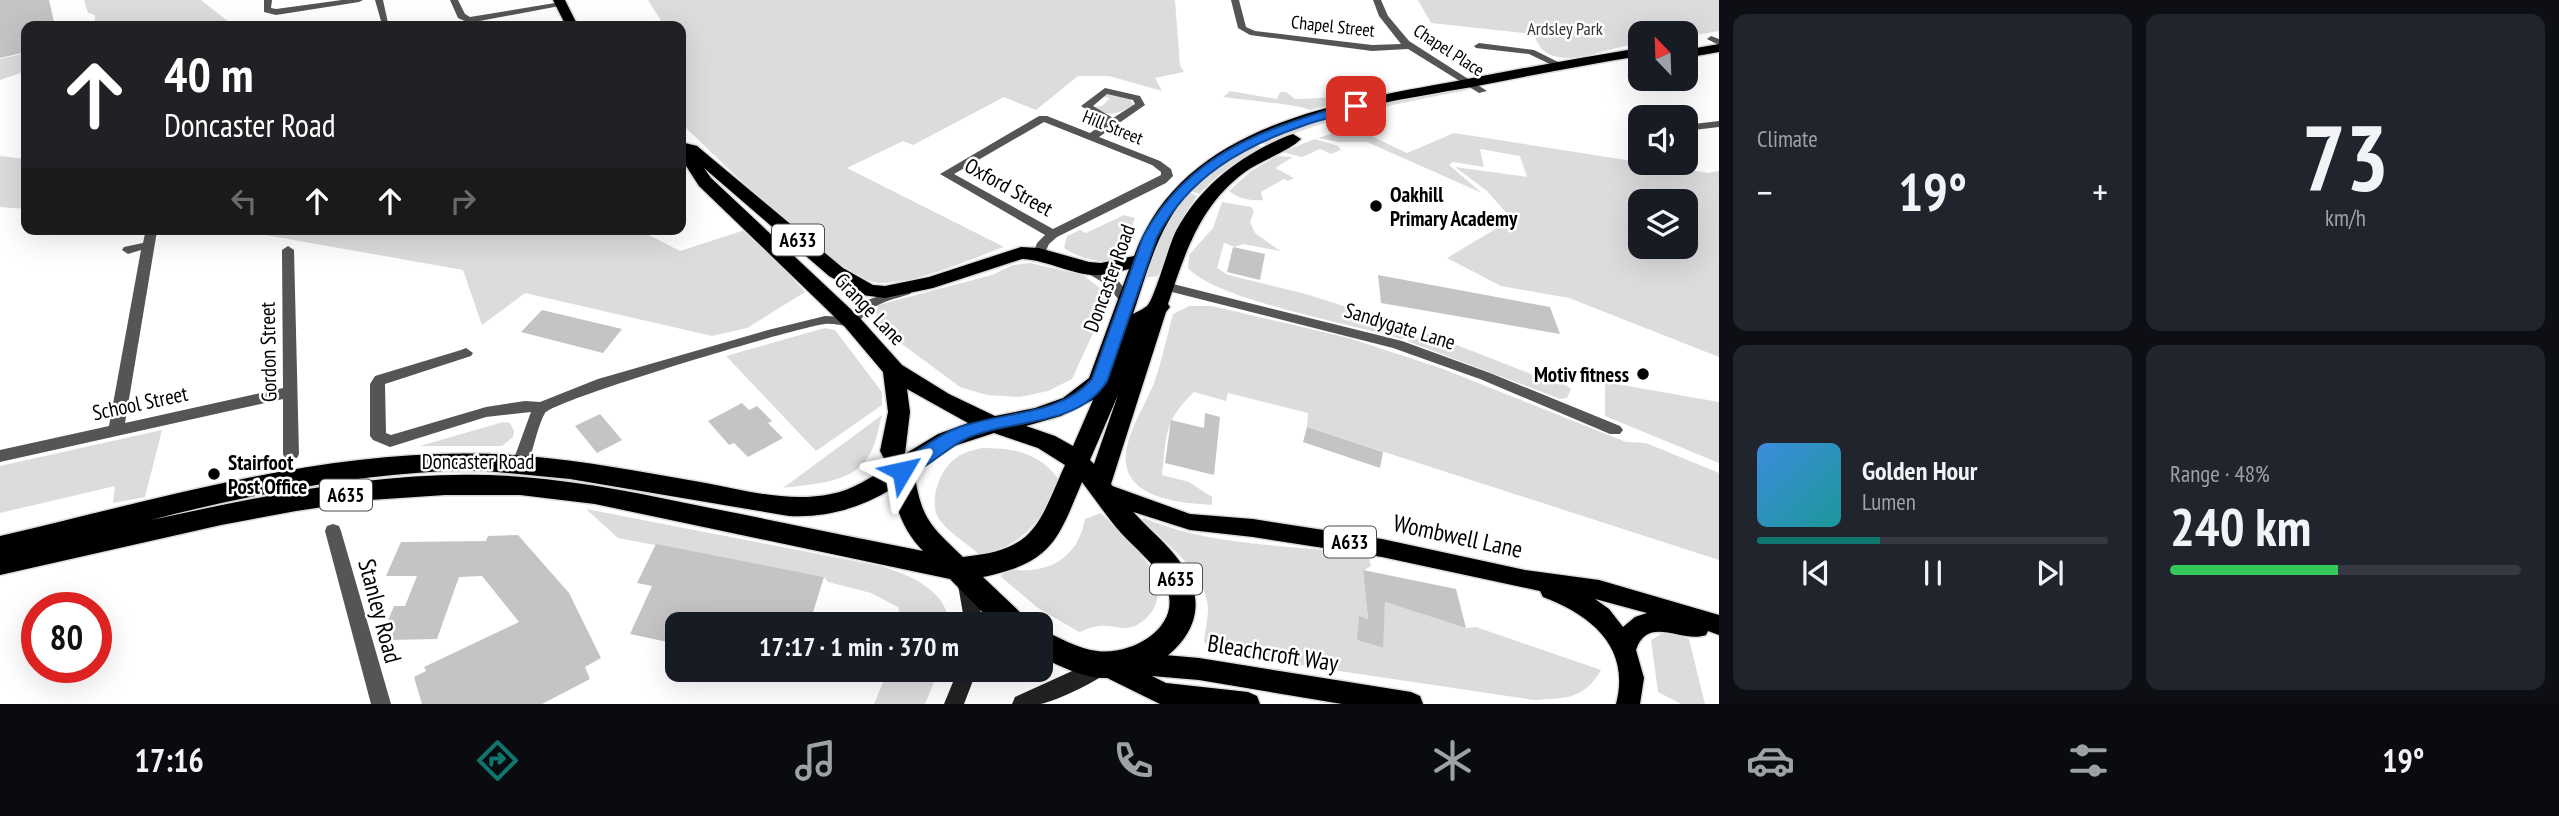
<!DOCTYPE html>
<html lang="en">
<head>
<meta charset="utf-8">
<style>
  body { margin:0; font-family:"PT Sans Narrow",sans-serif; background:#20242c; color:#f1f3f6; height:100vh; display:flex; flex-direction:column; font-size:26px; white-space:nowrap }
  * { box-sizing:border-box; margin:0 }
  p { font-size:23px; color:#9ea1a6 }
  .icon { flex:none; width:38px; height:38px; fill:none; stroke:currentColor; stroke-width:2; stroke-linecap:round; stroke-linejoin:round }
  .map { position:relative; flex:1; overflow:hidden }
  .drawer { display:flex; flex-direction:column; gap:14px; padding:14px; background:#0d0f14; width:840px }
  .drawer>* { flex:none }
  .hud { position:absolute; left:21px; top:21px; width:665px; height:214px; border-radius:14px; box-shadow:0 7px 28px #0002; background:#202124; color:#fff; overflow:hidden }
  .needle { width:46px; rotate:337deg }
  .controls { position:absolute; left:1628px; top:21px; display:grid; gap:14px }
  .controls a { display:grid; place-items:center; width:70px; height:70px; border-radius:14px; background:#171b24; box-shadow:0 7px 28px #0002; font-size:35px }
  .speed { position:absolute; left:21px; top:592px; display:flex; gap:14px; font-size:35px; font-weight:700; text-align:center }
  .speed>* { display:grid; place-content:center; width:91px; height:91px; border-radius:50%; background:#171b24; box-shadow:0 7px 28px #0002; line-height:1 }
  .speed .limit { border:10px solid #d22; background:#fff; color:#111 }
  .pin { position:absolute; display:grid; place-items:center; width:60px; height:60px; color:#fff; margin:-30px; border-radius:14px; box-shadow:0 4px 10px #0006 }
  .me { position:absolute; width:77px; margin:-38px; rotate:54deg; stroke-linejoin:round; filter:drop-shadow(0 0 5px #0008) }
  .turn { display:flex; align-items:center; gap:24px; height:147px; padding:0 28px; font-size:32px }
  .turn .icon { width:91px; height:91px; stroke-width:2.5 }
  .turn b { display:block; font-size:49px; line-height:60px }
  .lanes { display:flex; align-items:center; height:66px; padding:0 28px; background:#0003; justify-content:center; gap:35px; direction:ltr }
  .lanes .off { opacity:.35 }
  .big { font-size:52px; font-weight:700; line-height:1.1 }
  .drawer .widget { flex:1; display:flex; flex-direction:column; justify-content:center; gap:10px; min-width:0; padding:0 24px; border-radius:14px; background:#20242c }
  .drawer .dial { align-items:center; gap:0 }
  .dial b { font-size:91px; line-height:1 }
  .song { display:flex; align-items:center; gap:21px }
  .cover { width:84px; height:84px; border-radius:10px; background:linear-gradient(135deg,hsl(210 70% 55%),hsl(180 70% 35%)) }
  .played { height:7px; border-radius:4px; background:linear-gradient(90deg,#0f766e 35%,#363941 35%) }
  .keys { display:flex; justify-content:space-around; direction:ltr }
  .heat { display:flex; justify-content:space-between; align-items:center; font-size:38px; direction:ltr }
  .charge { height:10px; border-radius:5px; background:linear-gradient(90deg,#34c759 48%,#363941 0) }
  .drawer .tiles { flex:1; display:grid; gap:14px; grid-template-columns:repeat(2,1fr) }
  .trip { position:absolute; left:665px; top:612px; width:388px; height:70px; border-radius:14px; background:#171b24; box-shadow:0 7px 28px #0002; font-weight:700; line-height:70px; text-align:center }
  .dock { display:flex; height:112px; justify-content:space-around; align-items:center; background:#090b0e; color:#9ea1a6 }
  .dock .icon { width:49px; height:49px }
  .dock .current { color:#0f766e }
  .dock b { font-size:32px; color:#f1f3f6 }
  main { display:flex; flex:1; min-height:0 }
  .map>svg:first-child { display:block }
  .green { fill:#dcdcdc; fill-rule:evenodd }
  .building { fill:#c4c4c4 }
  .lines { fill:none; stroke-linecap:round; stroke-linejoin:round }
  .primary-casing { stroke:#dbdbdb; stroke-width:3 }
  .highway-casing { stroke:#dbdbdb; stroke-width:3 }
  .street { fill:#555; fill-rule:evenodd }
  .secondary { fill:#222; fill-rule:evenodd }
  .primary { fill:#000; fill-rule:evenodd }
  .highway { fill:#000; fill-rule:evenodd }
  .route { fill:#1a73e8; stroke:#114b97; stroke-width:2 }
  .poi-dot { fill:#000; stroke:#fff; stroke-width:2.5 }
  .labels { text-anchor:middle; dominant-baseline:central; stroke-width:5; stroke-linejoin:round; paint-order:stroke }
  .far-street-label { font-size:18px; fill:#000; stroke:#fff }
  .far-park-label { font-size:18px; fill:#333; stroke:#fff }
  .shield { fill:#fff; stroke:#4c4c4c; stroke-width:2 }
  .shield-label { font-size:19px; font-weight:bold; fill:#000 }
  .street-label { font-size:21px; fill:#000; stroke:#fff }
  .poi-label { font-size:21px; font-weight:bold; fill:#000; stroke:#fff; text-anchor:start }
  .near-street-label { font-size:24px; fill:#000; stroke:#fff }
</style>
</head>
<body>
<main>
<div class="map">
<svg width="1719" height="704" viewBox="0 0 1719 704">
  <rect width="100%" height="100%" fill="#fff"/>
  <g class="green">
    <path d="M84,0H201L234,26H178L173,23L159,26H94L95,15L88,13Z"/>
    <path d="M648,0H1175L1180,65L1184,72L1155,78L1162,91L1109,76H1078L1036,110L1004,97L913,145L903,141L847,168L1004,247C965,261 922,282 880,283C843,283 712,153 681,123V26H659L663,24Z"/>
    <path d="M1418,0H1719V31L1685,37V33H1640V44C1611,45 1564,71 1542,49C1538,45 1536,38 1533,34L1431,23Z"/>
    <path d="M26,53V71L0,80V59Z"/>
    <path d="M1373,86L1384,89L1372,95L1310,110C1299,104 1241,100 1223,97L1230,91L1277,99L1280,92H1286L1295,99C1322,98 1348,98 1373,86Z"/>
    <path d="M1463,88L1468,90C1399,103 1331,116 1266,145L1260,142C1326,115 1393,100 1463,88Z"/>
    <path d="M1106,94L1129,98L1134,105C1117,114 1110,118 1093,107L1102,106L1110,98L1101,96Z"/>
    <path d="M1352,127L1407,153L1454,133L1709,173L1719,171V357L1569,298L1501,286L1447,258L1502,225L1509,216L1487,191L1455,167L1527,177L1520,156L1480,149L1484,167L1453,162L1449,165L1482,193L1367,142H1339L1318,138ZM1640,201H1685V247H1640Z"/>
    <path d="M1315,139L1338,146L1341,150L1331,154L1320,149L1302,157L1282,152Z"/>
    <path d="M1255,144L1262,147L1219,175L1199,194L1190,191L1232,157Z"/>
    <path d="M0,156L26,159V209L0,207Z"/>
    <path d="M1277,156L1293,157L1275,168L1294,178L1288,181L1284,179L1261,192L1263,200C1251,201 1239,199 1229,191L1251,171Z"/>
    <path d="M1189,192L1197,196L1175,230L1158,276L1144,278L1159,236Z"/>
    <path d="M1222,202L1251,207L1254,211L1250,222L1255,233L1280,251L1243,244L1235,247L1224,243L1217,268L1228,275L1306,294L1415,329L1413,335L1401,339C1353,324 1216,300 1188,268L1189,255L1213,228Z"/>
    <path d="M1124,215L1135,218C1129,231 1133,240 1129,250C1122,272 1076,258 1064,248L1067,236L1080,230L1086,233Z"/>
    <path d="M232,229H637L680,251L748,229L805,292L747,328L712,336L525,293L482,325L463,270Z"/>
    <path d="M1030,263L1083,275L1105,292L1106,302L1101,316L1072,379L1048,391L1020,397L987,395L960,387L875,324L878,305L992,275L1013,265Z"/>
    <path d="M1189,306H1212L1349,338L1443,369L1626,442L1646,443L1719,473V560L1307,427L1308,413L1228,393L1226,401L1194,392C1163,422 1167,435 1162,475L1189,482L1212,497V505C1181,503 1121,499 1126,453C1129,427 1148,402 1156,377C1163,357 1167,335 1173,314Z"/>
    <path d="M825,328L835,330L882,392V405L816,451L726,356Z"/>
    <path d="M1421,331L1557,384L1559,381L1571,389L1567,398L1560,399L1407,341L1418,338Z"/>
    <path d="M1605,382L1719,402V463L1605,416Z"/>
    <path d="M882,415C878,429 876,445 868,457C852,484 810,484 783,488Z"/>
    <path d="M503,422L510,423L514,431L513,437L502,446H420Z"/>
    <path d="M162,430L145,497L113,503L115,486L0,513V466Z"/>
    <path d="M982,448C1015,448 1040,453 1060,481C1039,522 1027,543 980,555C968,544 942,529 936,513C931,495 941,468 956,458C963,452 974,450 982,448Z"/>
    <path d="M586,509L880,566C908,574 948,590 949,625H904L898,607L871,593L828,582L824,577L618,538Z"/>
    <path d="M1101,513C1122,536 1174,574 1153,610C1148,617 1141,624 1132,627C1121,630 1111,625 1100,626C1093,626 1086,630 1079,632L1038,608L1000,576L1011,569C1048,575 1078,558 1085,519Z"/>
    <path d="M1144,518C1215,548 1293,544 1368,555L1371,566L1363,571L1368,619L1359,617L1358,640L1382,648L1385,602L1466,628L1476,627L1601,670C1584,700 1565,698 1534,700L1212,652L1204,641C1205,631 1208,619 1208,608C1206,572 1165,543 1141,519Z"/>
    <path d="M1665,632L1689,639L1705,704H1681L1658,692L1651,640Z"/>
    <path d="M888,670H939L925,704H874Z"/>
  </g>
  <g class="building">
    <path d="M0,0H49L55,26H26V52L0,58Z"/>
    <path d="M1233,247L1265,254L1260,280L1227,272Z"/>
    <path d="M1378,275L1550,307L1560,334L1381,303Z"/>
    <path d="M542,310L622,329L603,353L521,332Z"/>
    <path d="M742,403L749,410L757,406L772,421L768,423L783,438L748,457L734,443L729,445L708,421Z"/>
    <path d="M1205,413L1220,417L1214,475L1165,463L1171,420L1204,428Z"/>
    <path d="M600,414L622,440L597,453L575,426Z"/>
    <path d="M1307,427L1383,452L1380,468L1303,442Z"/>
    <path d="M518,535L569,593L601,658L585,667L590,679L542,704H422L414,677L426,671L424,667L519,622L482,576L459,577L437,639L390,640L394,631L384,630L394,606H405L417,576H386L401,542L486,541L488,536Z"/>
    <path d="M656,544L824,577L809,625H677V644L630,634L652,586L637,583Z"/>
    <path d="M1363,570L1456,589L1466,628L1385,602L1383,648L1357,640L1359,616L1368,619Z"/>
  </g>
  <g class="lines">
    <defs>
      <g id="primary">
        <path d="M1104,483L1190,514L1253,519L1382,539L1525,570L1599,580L1719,615V635L1708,631L1706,635C1682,644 1648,614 1636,650L1644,678L1640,704H1616C1631,647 1591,615 1543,597L1540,591L1382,557L1253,537L1190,530L1124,509L1097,497L1094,491L1097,485ZM1595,599L1599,600L1647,613L1635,617L1623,627L1609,609Z"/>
        <path d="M1131,652L1199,658L1411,692L1420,696L1423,704H1342L1199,680L1152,676L1166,683L1248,692L1257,696L1260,704H1160L1097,673L1093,665L1097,657L1105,654L1120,661L1123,655Z"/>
      </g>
      <g id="highway">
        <path d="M553,0H565L578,26H566Z"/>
        <path d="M1719,44V52L1685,58V50Z"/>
        <path d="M1640,48V56C1584,65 1528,76 1472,87C1381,103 1257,119 1191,190C1158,226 1148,270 1133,314C1137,312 1143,309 1147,306C1155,298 1168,247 1176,231C1201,185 1240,156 1287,136L1293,134L1301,139C1291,150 1260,161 1245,172C1200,205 1185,253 1168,304L1170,307L1166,312L1111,484C1120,496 1129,508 1139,518C1158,538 1183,557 1192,585C1211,637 1150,680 1102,678C1081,677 1060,666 1041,657V630C1060,637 1077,649 1097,651C1134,656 1187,624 1164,582C1154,563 1136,549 1121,533C1107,517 1095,499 1082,482C1057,542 1052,562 983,577L1024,616L1028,625H995L950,579L595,504L520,495H445L370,500L296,511L221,525L0,575V536C173,496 347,441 527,456C585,461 643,472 700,482C743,490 788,503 831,494C852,490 871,478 888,466L880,451L888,412L883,372L845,327L699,186L681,158V142L697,146L843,268L873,285L885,286L929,277L1021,247L1039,248L1089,262L1101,263L1134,256C1182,125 1336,103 1457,81C1518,69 1579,58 1640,48ZM704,168L829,276L862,295L885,298L933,288L1022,259C1049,260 1075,277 1101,275C1110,274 1120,271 1129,269L1089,378L1063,398L1035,408L995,416L949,394L902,365L859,317L711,178ZM907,389L968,423L938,434L905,454L910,412ZM1118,395L1094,464L1090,460ZM1093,400L1073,446L1055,436L1026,426L1061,416ZM994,433L1038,448L1065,465C1038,525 1036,550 963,557C929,524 922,520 914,472L954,446ZM443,471H486L570,479L789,516C826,518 861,508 893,488C896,511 906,534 923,551C852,537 781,522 710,508C648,495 586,482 523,477C398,467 272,494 151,520C247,495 343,477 443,471Z"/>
      </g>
    </defs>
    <use href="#primary" class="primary-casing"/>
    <use href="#highway" class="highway-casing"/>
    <g class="street">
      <path d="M264,0H272L271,8L276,9L342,0H363L359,2L276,15L264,12Z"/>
      <path d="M375,0H383L388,23L381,21Z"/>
      <path d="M450,0H458L465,14L470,17L561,2L565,5L469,23L458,18Z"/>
      <path d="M1231,0H1239L1246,27L1255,31L1372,45L1401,44L1379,16L1373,0H1381L1388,16L1409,41L1487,91L1479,93L1408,49L1372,51L1250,35L1238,28Z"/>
      <path d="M1711,36L1719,39V45L1707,39Z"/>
      <path d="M1479,43L1534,50L1566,66L1558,68L1529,54L1476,48L1474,46Z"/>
      <path d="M1105,88L1140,96L1145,105L1099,137L1160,161L1171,169L1173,176L1166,183L1057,237L1049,244L1043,257L1039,258L1033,254L1037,243L1045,235L940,174L1039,116H1047L1090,133L1106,122L1081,106ZM1107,94L1133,100L1135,104L1113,118L1093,106ZM1044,122L1152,165L1161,172V175L1053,229L954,174Z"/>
      <path d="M1719,121V127L1685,131V125Z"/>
      <path d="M146,229L157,231L125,423L283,388L282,250L288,246L294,250L299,454L297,458H285L283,454V399L0,462V450L109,426L141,250L128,254L122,250L124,247L143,243Z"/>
      <path d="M1088,264L1117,279L1134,301L1132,304H1122L1107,285L1084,271L1082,268Z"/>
      <path d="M1165,282L1402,341L1490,373L1620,426L1623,430L1620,434H1610L1480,379L1393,348L1160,289L1159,286Z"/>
      <path d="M905,287L912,291L910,294C888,301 869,304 857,325C846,328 836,323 825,324C797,327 554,400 545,413C538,425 533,450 528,464L526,468L520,470L514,468L512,464L531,412L486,417L390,447L373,440L370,436V384L375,376L461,350L466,348L473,353L471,356L385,384L386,433L391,435L486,407L525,401L540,402L598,379L768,330L825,316L847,317L862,302Z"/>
      <path d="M333,524L339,526L341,531L391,704H371L325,531L327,526Z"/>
    </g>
    <g class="secondary">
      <path d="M967,577L973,580L976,585L983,625H965L958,585L961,580Z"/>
      <path d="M1103,657L1110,660L1113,666C1107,678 1054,702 1040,704C1031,704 1021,704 1012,704L1015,697Z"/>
      <path d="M958,670H977L964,704H944Z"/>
    </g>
    <use href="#primary" class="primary"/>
    <use href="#highway" class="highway"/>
  </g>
  <path class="route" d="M1352,103L1361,106C1347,116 1322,118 1305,125C1243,146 1188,177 1157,237L1107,381C1078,428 1010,418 965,439C947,447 913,482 895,476L893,471L895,466C914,454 935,437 955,429C999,411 1060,417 1092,379L1143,237C1189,152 1265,129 1352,103Z"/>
  <g class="poi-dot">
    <circle cx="1376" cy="206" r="7"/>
    <circle cx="1643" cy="374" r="7"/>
    <circle cx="214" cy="474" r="7"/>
  </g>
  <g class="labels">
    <g class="far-street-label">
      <text transform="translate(1333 26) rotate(6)">Chapel Street</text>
      <text transform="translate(1449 50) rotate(33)">Chapel Place</text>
      <text transform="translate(1113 127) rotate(22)">Hill Street</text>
    </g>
    <g class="far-park-label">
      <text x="1565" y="28">Ardsley Park</text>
    </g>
    <g class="shield">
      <rect x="772" y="224.5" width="52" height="31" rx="5"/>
      <rect x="320" y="479.5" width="52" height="31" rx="5"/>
      <rect x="1324" y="526.5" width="52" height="31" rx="5"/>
      <rect x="1150" y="563.5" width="52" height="31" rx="5"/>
    </g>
    <g class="shield-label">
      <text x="798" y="240">A633</text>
      <text x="346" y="495">A635</text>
      <text x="1350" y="542">A633</text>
      <text x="1176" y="579">A635</text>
    </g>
    <g class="street-label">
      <text transform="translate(1009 187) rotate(29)">Oxford Street</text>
      <text transform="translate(1109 278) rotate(-70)">Doncaster Road</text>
      <text transform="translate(870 309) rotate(46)">Grange Lane</text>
      <text transform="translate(1400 326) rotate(17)">Sandygate Lane</text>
      <text transform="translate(268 352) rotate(-91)">Gordon Street</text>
      <text transform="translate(140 403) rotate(-12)">School Street</text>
      <text x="478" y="461">Doncaster Road</text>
    </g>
    <g class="poi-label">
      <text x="1390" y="194">Oakhill<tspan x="1390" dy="24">Primary Academy</tspan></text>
      <text x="1629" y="374" text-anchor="end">Motiv fitness</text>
      <text x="228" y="462">Stairfoot<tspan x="228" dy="24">Post Office</tspan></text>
    </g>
    <g class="near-street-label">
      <text transform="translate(1458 536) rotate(12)">Wombwell Lane</text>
      <text transform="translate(380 611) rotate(75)">Stanley Road</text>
      <text transform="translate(1273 653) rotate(9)">Bleachcroft Way</text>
    </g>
  </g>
</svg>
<div class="controls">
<a><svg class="needle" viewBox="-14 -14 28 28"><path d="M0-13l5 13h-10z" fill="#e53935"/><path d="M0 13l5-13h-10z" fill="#9ea1a6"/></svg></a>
<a><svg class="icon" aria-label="sound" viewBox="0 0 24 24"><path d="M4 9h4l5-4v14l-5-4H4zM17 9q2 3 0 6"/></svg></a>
<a><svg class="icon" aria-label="layers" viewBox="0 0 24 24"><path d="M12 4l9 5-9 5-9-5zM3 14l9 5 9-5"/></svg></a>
</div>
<div class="speed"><div class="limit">80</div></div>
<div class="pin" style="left:1356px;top:106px;background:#d93025"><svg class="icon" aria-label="arrive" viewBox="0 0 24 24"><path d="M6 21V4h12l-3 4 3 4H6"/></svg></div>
<svg class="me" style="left:902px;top:471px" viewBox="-20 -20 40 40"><path d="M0-17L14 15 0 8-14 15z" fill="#1a73e8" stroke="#fff" stroke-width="4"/></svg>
<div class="trip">17:17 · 1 min · 370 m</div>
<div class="hud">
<div class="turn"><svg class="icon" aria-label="ahead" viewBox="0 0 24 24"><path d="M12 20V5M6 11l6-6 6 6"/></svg><div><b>40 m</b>Doncaster Road</div></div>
<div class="lanes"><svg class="icon off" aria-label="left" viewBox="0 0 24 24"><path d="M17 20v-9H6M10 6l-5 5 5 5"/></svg><svg class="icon" aria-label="ahead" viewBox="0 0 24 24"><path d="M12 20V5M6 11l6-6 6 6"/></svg><svg class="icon" aria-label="ahead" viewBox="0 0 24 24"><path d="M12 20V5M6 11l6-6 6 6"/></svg><svg class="icon off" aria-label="right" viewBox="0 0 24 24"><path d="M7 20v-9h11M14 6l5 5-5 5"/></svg></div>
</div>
</div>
<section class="drawer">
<div class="tiles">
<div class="widget"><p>Climate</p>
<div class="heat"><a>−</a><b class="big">19°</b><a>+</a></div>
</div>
<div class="widget dial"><b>73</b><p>km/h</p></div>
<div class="widget">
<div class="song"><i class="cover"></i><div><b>Golden Hour</b><p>Lumen</p></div></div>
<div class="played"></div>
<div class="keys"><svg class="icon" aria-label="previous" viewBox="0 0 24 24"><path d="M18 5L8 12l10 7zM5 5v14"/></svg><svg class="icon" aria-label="pause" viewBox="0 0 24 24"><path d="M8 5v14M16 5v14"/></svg><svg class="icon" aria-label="next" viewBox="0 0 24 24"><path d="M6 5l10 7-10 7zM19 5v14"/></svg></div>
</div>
<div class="widget"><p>Range · 48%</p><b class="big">240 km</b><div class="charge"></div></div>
</div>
</section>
</main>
<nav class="dock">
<b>17:16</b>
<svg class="icon current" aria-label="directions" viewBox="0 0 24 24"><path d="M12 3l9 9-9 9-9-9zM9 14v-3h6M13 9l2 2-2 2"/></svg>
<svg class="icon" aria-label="music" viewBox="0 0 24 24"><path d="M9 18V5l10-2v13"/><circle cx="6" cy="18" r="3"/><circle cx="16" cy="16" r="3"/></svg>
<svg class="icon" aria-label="phone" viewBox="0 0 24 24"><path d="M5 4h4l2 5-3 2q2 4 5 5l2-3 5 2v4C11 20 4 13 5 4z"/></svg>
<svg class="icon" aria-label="climate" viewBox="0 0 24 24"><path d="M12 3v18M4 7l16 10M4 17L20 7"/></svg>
<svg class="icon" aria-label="car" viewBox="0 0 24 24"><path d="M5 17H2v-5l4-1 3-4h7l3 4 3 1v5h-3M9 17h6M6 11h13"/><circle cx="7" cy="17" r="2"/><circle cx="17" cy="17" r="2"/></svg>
<svg class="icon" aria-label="filters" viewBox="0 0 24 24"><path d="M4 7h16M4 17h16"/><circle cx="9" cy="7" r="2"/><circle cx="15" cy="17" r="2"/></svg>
<b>19°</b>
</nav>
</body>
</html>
